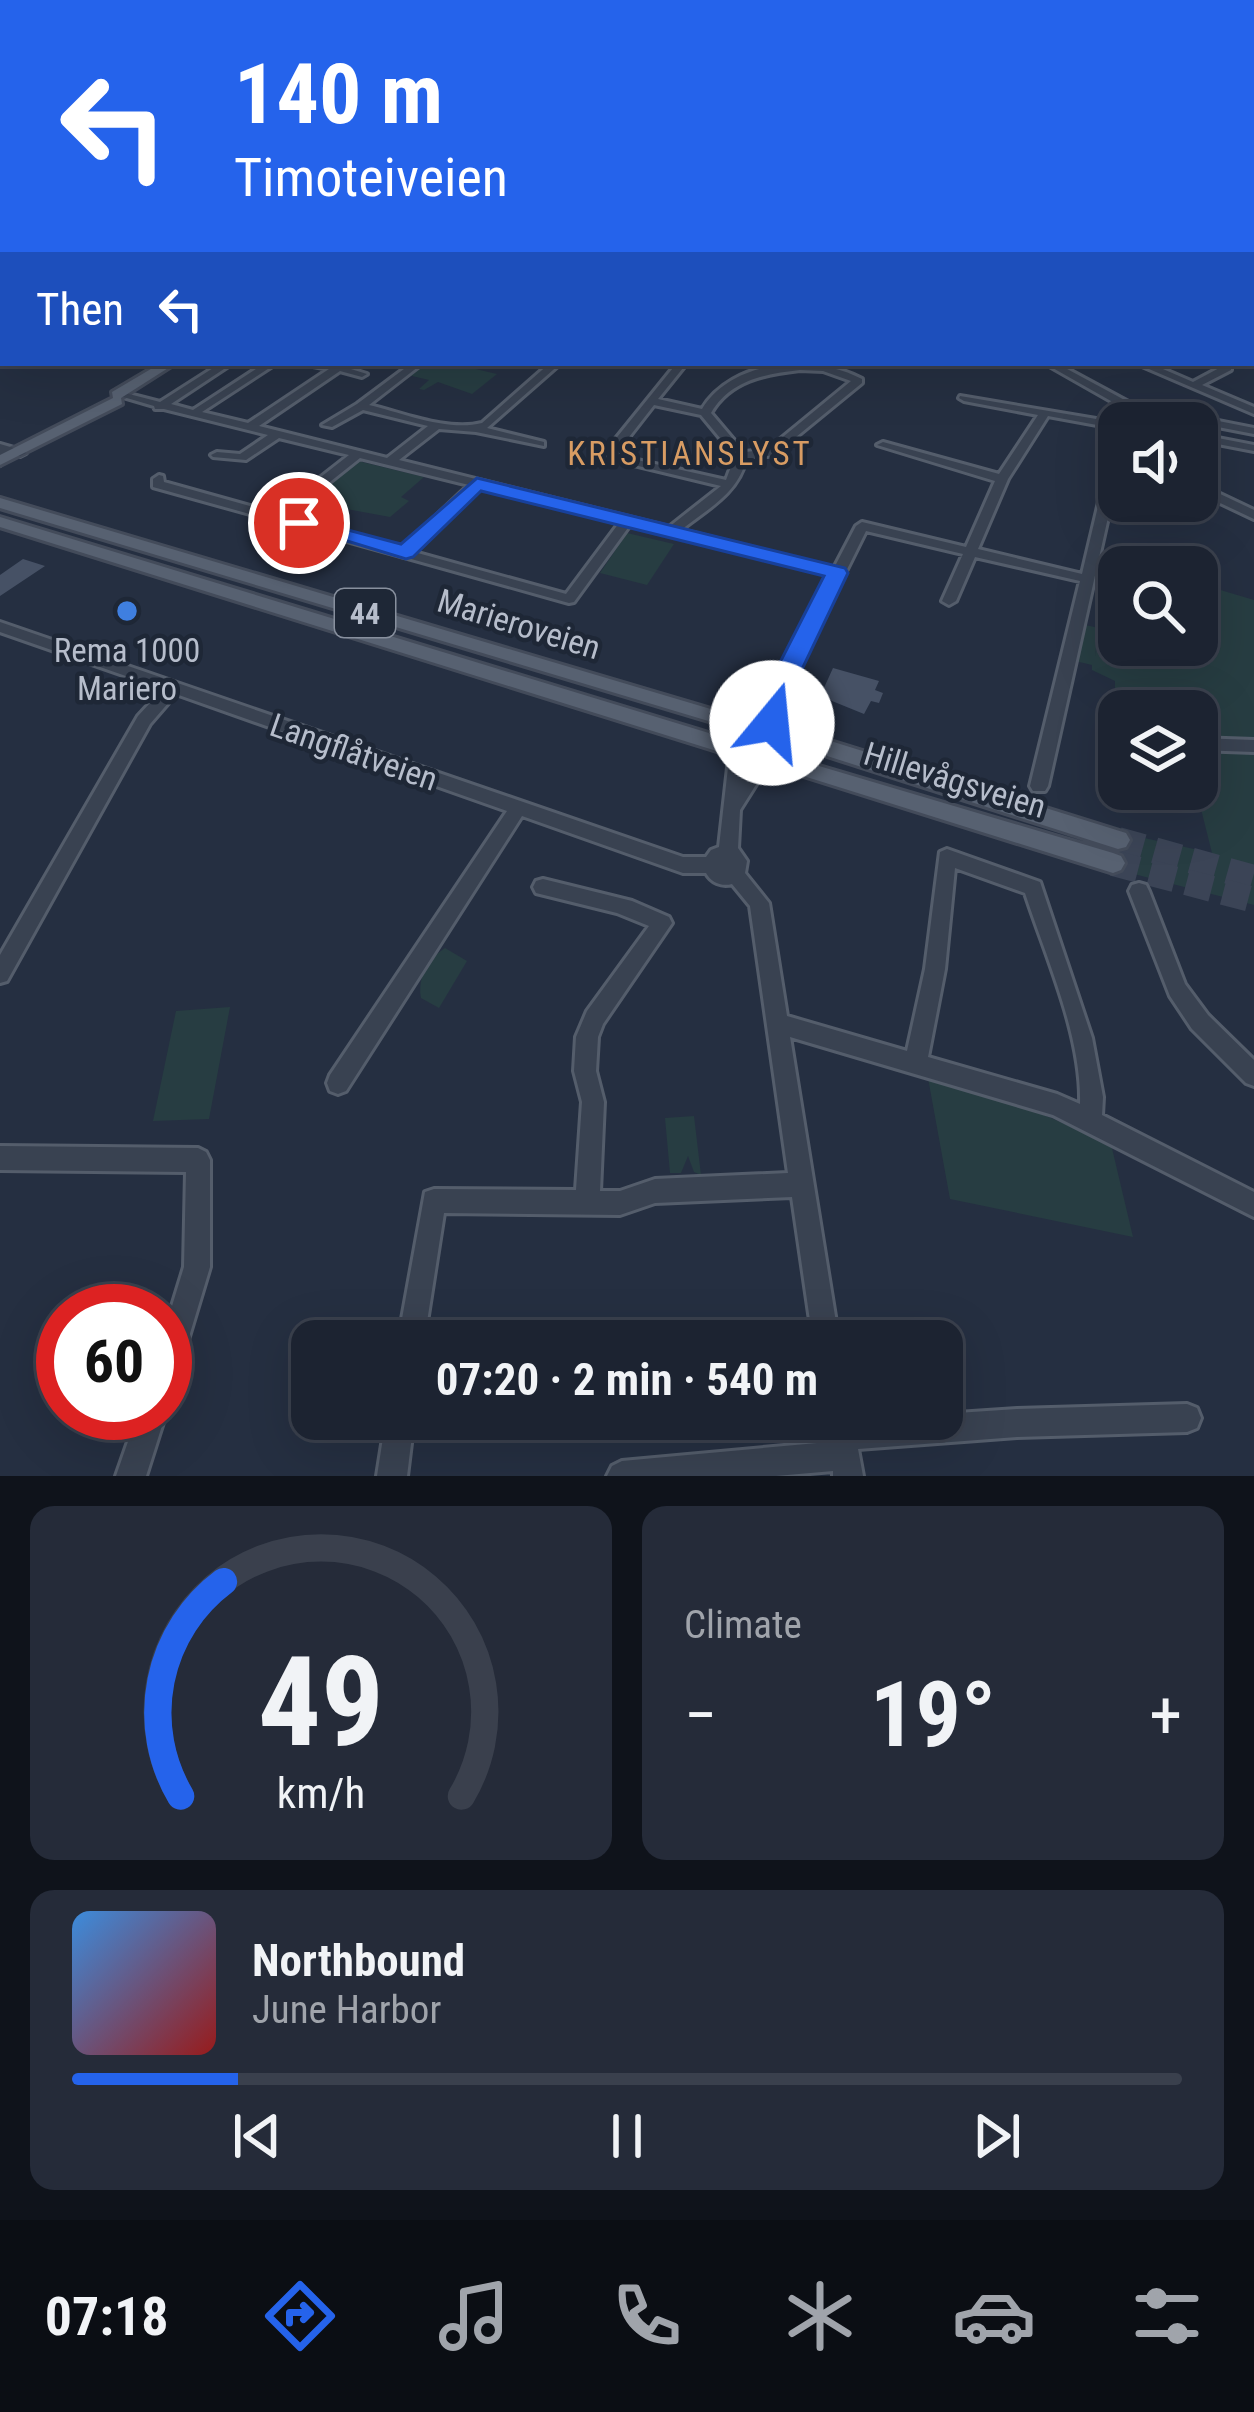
<!DOCTYPE html>
<html lang="en">
<head>
<meta charset="utf-8">
<style>
  body { margin:0; font-family:"Roboto Condensed",sans-serif; background:#252b39; color:#f1f3f6; height:100vh; display:flex; flex-direction:column; font-size:45px; white-space:nowrap }
  * { box-sizing:border-box; margin:0 }
  p { font-size:39px; color:#a0a4ab }
  .icon { flex:none; width:66px; height:66px; fill:none; stroke:currentColor; stroke-width:2; stroke-linecap:round; stroke-linejoin:round }
  .map { position:relative; height:1476px; overflow:hidden }
  .sheet { display:flex; flex-direction:column; gap:30px; padding:30px; background:#0f131b; flex:1 }
  .sheet>* { flex:none }
  .hud { position:absolute; left:0px; top:0px; width:1254px; height:366px; box-shadow:0 12px 48px #0002,0 0 0 3px #3a404d; background:#2563eb; color:#fff; overflow:hidden }
  .controls { position:absolute; left:1098px; top:402px; display:grid; gap:24px }
  .controls a { display:grid; place-items:center; width:120px; height:120px; border-radius:24px; background:#1c2331; box-shadow:0 12px 48px #0002,0 0 0 3px #3a404d; font-size:60px }
  .speed { position:absolute; left:36px; top:1284px; display:flex; gap:24px; font-size:60px; font-weight:700; text-align:center }
  .speed>* { display:grid; place-content:center; width:156px; height:156px; border-radius:50%; background:#1c2331; box-shadow:0 12px 48px #0002,0 0 0 3px #3a404d; line-height:1 }
  .speed .limit { border:18px solid #d22; background:#fff; color:#111 }
  .pin { position:absolute; display:grid; place-items:center; width:102px; height:102px; color:#fff; margin:-51px; border:6px solid #fff; border-radius:50%; box-shadow:0 3px 12px #0007 }
  .me { position:absolute; width:132px; margin:-66px; rotate:17deg; stroke-linejoin:round; filter:drop-shadow(0 0 9px #0008) }
  .turn { display:flex; align-items:center; gap:42px; height:252px; padding:0 36px; font-size:54px }
  .turn .icon { width:156px; height:156px; stroke-width:2.5 }
  .turn b { display:block; font-size:84px; line-height:102px }
  .then { display:flex; align-items:center; height:114px; padding:0 36px; background:#0003; gap:24px; font-size:45px }
  .big { font-size:90px; font-weight:700; line-height:1.1 }
  .sheet .widget { flex:1; display:flex; flex-direction:column; justify-content:center; gap:18px; min-width:0; padding:0 42px; border-radius:24px; background:#252b39 }
  .sheet .dial { align-items:center; gap:0 }
  .dial svg { height:312px; overflow:visible; fill:none; stroke:#3a404d; stroke-width:7; stroke-linecap:round; text-anchor:middle }
  .dial text { fill:#f1f3f6; stroke:none }
  .song { display:flex; align-items:center; gap:36px }
  .cover { width:144px; height:144px; border-radius:18px; background:linear-gradient(135deg,hsl(210 70% 55%),hsl(0 70% 35%)) }
  .played { height:12px; border-radius:6px; background:linear-gradient(90deg,#2563eb 15%,#3a404d 15%) }
  .keys { display:flex; justify-content:space-around; direction:ltr }
  .heat { display:flex; justify-content:space-between; align-items:center; font-size:66px; direction:ltr }
  .sheet .tiles { flex:1; display:grid; gap:30px; grid-template-columns:1fr 1fr }
  .widget:last-child { grid-column:span 2 }
  .trip { position:absolute; left:291px; top:1320px; width:672px; height:120px; border-radius:24px; background:#1c2331; box-shadow:0 12px 48px #0002,0 0 0 3px #3a404d; font-weight:700; line-height:120px; text-align:center }
  .dock { display:flex; height:192px; justify-content:space-around; align-items:center; background:#0b0e14; color:#a0a4ab }
  .dock .icon { width:84px; height:84px }
  .dock .current { color:#2563eb }
  .dock b { font-size:54px; color:#f1f3f6 }
  .map>svg:first-child { display:block }
  .green { fill:#273d42 }
  .building { fill:#465165 }
  .lines { fill:none; stroke-linecap:round; stroke-linejoin:round }
  .major-tunnel { stroke:#3b4456; stroke-width:26; stroke-dasharray:26 12; stroke-linecap:butt }
  .minor-casing { stroke:#545d6b; stroke-width:6 }
  .major-casing { stroke:#434b5a; stroke-width:6 }
  .minor { fill:#394251; fill-rule:evenodd }
  .major { fill:#576171; fill-rule:evenodd }
  .route { fill:#2563eb; stroke:#184099; stroke-width:3 }
  .shop-dot { fill:#3f7fe0; stroke:#1e2736; stroke-width:4.5 }
  .labels { text-anchor:middle; dominant-baseline:central; stroke-width:9; stroke-linejoin:round; paint-order:stroke }
  .shield { fill:#1e2736; stroke:#88909e; stroke-width:3 }
  .shield-label { font-size:30px; font-weight:bold; fill:#b6bdcb }
  .far-quarter-label { font-size:33px; letter-spacing:3px; fill:#d89c63; stroke:#1e2736 }
  .street-label { font-size:33px; fill:#b6bdcb; stroke:#1e2736 }
  .poi-label { font-size:33px; fill:#b6bdcb; stroke:#1e2736 }
</style>
</head>
<body>
<div class="map">
<svg width="1254" height="1476" viewBox="0 0 1254 1476">
  <rect width="100%" height="100%" fill="#252f41"/>
  <g class="green">
    <path d="M423,363H450L497,374L472,394L438,382L424,390L419,389L429,380L408,375Z"/>
    <path d="M358,461L424,477L401,497L409,501L390,517L303,501Z"/>
    <path d="M627,533L674,544L647,585L600,573Z"/>
    <path d="M1197,583L1254,600V905L1099,865L1123,853L1121,845L1099,828L1212,853L1196,789L1197,711H1119V740L1114,739L1115,681L1092,670V665L1075,661L1085,625L1099,628L1095,656L1108,600L1119,603V645H1197Z"/>
    <path d="M445,948L467,961L439,1008L421,998C417,978 428,959 445,948Z"/>
    <path d="M230,1007L209,1119L153,1121L176,1011Z"/>
    <path d="M928,1078L1021,1105L1111,1144L1133,1237L950,1199Z"/>
    <path d="M694,1116L701,1175L694,1172L688,1156L681,1173H670L665,1118Z"/>
  </g>
  <g class="building">
    <path d="M23,559L45,566L0,596V575Z"/>
    <path d="M833,668L879,681L875,690L883,693L879,703L871,701L864,714L832,701L823,690Z"/>
  </g>
  <g class="lines">
    <g class="major-tunnel">
      <path d="M1118,840L1254,878"/>
      <path d="M1113,863L1254,900"/>
    </g>
    <defs>
      <g id="minor">
        <rect x="1251" y="173" width="3" height="4"/>
        <path d="M3,198V202L0,203V199Z"/>
        <rect x="1251" y="202" width="3" height="4"/>
        <rect x="0" y="222" width="3" height="4"/>
        <rect x="1251" y="231" width="3" height="5"/>
        <rect x="1251" y="258" width="3" height="5"/>
        <path d="M3,278V285L0,286V279Z"/>
        <path d="M1254,292V298L1251,299V293Z"/>
        <path d="M3,314V321L0,322V315Z"/>
        <rect x="0" y="340" width="3" height="6"/>
        <path d="M1251,341L1254,342V348L1251,347Z"/>
        <path d="M221,363H233L171,404L193,410L265,363H277L202,412L248,423L329,369L313,366V363L338,365L367,374L362,377L340,371L259,426L387,458L428,426L363,410L332,427L322,425L357,404L412,363H423L369,405C403,413 448,432 482,423L550,363H561L487,428L544,442V446L476,432L439,429L399,460L669,527L721,486L601,457L677,363H687L658,399L702,409C732,359 814,353 862,379V383L774,455L746,459C739,493 706,510 681,530L834,568L856,526L862,522L966,547L995,481L877,445L883,442L999,474L1038,415L964,401L959,398L960,396L1120,423L1119,429L1048,416L1008,479L978,549L1082,574L1109,460L1119,457V468L1048,786L1045,791H1033L1030,786L1080,581L975,557L956,601L949,605L942,601L963,554L866,531L790,684L783,729L777,731L769,725L771,707L757,724L751,726L743,720L776,681L830,575L630,525L574,602L569,603L153,487V479L159,475L163,476L164,482L275,513L349,455L279,438L246,460L213,457L211,455L217,452L240,454L268,435L164,409H155L154,406L120,396L125,393L160,402ZM800,370L823,371L851,381L767,450L744,452L711,413C730,380 765,374 800,370ZM654,405L701,415L735,456L726,480L615,455ZM360,458L469,485L402,548L287,516ZM480,488L619,523L566,594L414,552Z"/>
        <path d="M1044,363H1056L1132,404L1254,428V434L1125,409Z"/>
        <path d="M1135,363H1149L1193,382L1223,366H1231V370L1202,385L1254,407V414Z"/>
        <path d="M1197,434L1254,445V451L1197,440Z"/>
        <path d="M0,444L24,451L26,453L20,456L12,454L0,465Z"/>
        <path d="M1197,483L1254,510V519L1197,492Z"/>
        <path d="M0,622L683,857H706L711,850L719,847L730,750L736,748L744,754L743,778L755,760H767L769,764L740,810L738,848L747,861L745,873L769,903L787,1016L907,1051L925,969L940,852L947,849L1040,882L1092,1038L1103,1097L1102,1115L1254,1192V1217L1053,1115L790,1037L839,1341H813L792,1197L655,1203L620,1215L444,1213L424,1341H398L425,1192L434,1189L576,1190L582,1102L574,1071L576,1037L587,1011L649,926L617,913L536,893L533,887L536,881L543,879L632,901L669,917L672,923L603,1024L598,1037L596,1071L604,1102L600,1191H620L655,1179L788,1173L750,906L732,884C721,887 711,882 706,873H683L522,816L346,1091L338,1094L330,1091L327,1083L330,1075L507,811L176,694L150,724L7,981L0,983V955L138,716L163,689L0,632ZM955,868L1025,893C1046,957 1082,1036 1080,1104L1057,1094L928,1057L945,969Z"/>
        <path d="M1197,738L1254,740V752L1197,750Z"/>
        <path d="M1139,883L1146,885L1149,891L1185,984L1208,1015L1254,1060V1086L1246,1083L1192,1029L1170,996L1129,891L1132,885Z"/>
        <path d="M0,1146L198,1148L206,1152L210,1160V1267L175,1383L165,1387V1329L184,1267L186,1172L0,1170Z"/>
        <path d="M1187,1404L1197,1408L1201,1418L1197,1428L1187,1432L1017,1437L858,1449L863,1476H833V1471L776,1476H607L612,1466L622,1461L828,1442L825,1419H942V1414L1017,1409Z"/>
        <path d="M165,1410L166,1413L146,1476H116L138,1413H165Z"/>
        <path d="M386,1419H414L407,1476H377Z"/>
      </g>
      <g id="major">
        <rect x="1251" y="153" width="3" height="5"/>
        <rect x="1251" y="195" width="3" height="6"/>
        <path d="M161,363H176L121,398L122,404L0,465V455L113,398L112,392Z"/>
        <path d="M0,498L714,710L756,713L788,723L792,729L1126,833L1130,840L1126,847L1118,849L799,747L792,758L1113,853L1121,856L1125,863L1121,870L1113,873L797,774L750,770L723,753L0,527V517L722,737L725,726L0,508ZM757,728L773,733L778,745L768,756L755,754L742,745L743,733Z"/>
      </g>
    </defs>
    <use href="#minor" class="minor-casing"/>
    <use href="#major" class="major-casing"/>
    <use href="#minor" class="minor"/>
    <use href="#major" class="major"/>
  </g>
  <linearGradient id="sky" x2="0" y2="1"><stop stop-color="#141a24"/><stop offset="0.42" stop-color="#404d65"/><stop offset="1" stop-color="#404d65" stop-opacity="0"/></linearGradient>
  <rect width="1254" height="357" fill="url(#sky)"/>
  <path class="route" d="M477,478L845,568L848,573L795,684L787,732H767L759,723L765,716L769,684L824,576L481,491L413,557L406,559L288,523L299,517L401,544Z"/>
  <circle class="shop-dot" cx="127" cy="611" r="12"/>
  <g class="labels">
    <rect class="shield" x="335" y="589" width="60" height="48" rx="9"/>
    <g class="shield-label">
      <text x="365" y="613">44</text>
    </g>
    <g class="far-quarter-label">
      <text x="690" y="453">KRISTIANSLYST</text>
    </g>
    <g class="street-label">
      <text transform="translate(519 624) rotate(17)">Marieroveien</text>
      <text transform="translate(354 752) rotate(19)">Langflåtveien</text>
      <text transform="translate(955 780) rotate(17)">Hillevågsveien</text>
    </g>
    <g class="poi-label">
      <text x="127" y="650">Rema 1000<tspan x="127" dy="38">Mariero</tspan></text>
    </g>
  </g>
</svg>
<div class="controls">
<a><svg class="icon" aria-label="sound" viewBox="0 0 24 24"><path d="M4 9h4l5-4v14l-5-4H4zM17 9q2 3 0 6"/></svg></a>
<a><svg class="icon" aria-label="search" viewBox="0 0 24 24"><circle cx="10" cy="10" r="6"/><path d="M15 15l6 6"/></svg></a>
<a><svg class="icon" aria-label="layers" viewBox="0 0 24 24"><path d="M12 4l9 5-9 5-9-5zM3 14l9 5 9-5"/></svg></a>
</div>
<div class="speed"><div class="limit">60</div></div>
<div class="pin" style="left:299px;top:523px;background:#d93025"><svg class="icon" aria-label="arrive" viewBox="0 0 24 24"><path d="M6 21V4h12l-3 4 3 4H6"/></svg></div>
<svg class="me" style="left:772px;top:723px" viewBox="-20 -20 40 40"><circle r="19" fill="#fff"/><path d="M0-13L10 11 0 6-10 11z" fill="#2563eb"/></svg>
<div class="trip">07:20 · 2 min · 540 m</div>
<div class="hud">
<div class="turn"><svg class="icon" aria-label="left" viewBox="0 0 24 24"><path d="M17 20v-9H6M10 6l-5 5 5 5"/></svg><div><b>140 m</b>Timoteiveien</div></div>
<div class="then">Then<svg class="icon" aria-label="left" viewBox="0 0 24 24"><path d="M17 20v-9H6M10 6l-5 5 5 5"/></svg></div>
</div>
</div>
<section class="sheet">
<div class="tiles">
<div class="widget dial"><svg viewBox="0 0 100 80">
<path d="M14 69A42 42 0 1 1 86 69"/>
<path d="M14 69A42 42 0 0 1 25 14" stroke="#2563eb"/>
<text x="50" y="56" font-size="32" font-weight="700">49</text>
<text x="50" y="72" font-size="11">km/h</text>
</svg></div>
<div class="widget"><p>Climate</p>
<div class="heat"><a>−</a><b class="big">19°</b><a>+</a></div>
</div>
<div class="widget">
<div class="song"><i class="cover"></i><div><b>Northbound</b><p>June Harbor</p></div></div>
<div class="played"></div>
<div class="keys"><svg class="icon" aria-label="previous" viewBox="0 0 24 24"><path d="M18 5L8 12l10 7zM5 5v14"/></svg><svg class="icon" aria-label="pause" viewBox="0 0 24 24"><path d="M8 5v14M16 5v14"/></svg><svg class="icon" aria-label="next" viewBox="0 0 24 24"><path d="M6 5l10 7-10 7zM19 5v14"/></svg></div>
</div>
</div>
</section>
<nav class="dock">
<b>07:18</b>
<svg class="icon current" aria-label="directions" viewBox="0 0 24 24"><path d="M12 3l9 9-9 9-9-9zM9 14v-3h6M13 9l2 2-2 2"/></svg>
<svg class="icon" aria-label="music" viewBox="0 0 24 24"><path d="M9 18V5l10-2v13"/><circle cx="6" cy="18" r="3"/><circle cx="16" cy="16" r="3"/></svg>
<svg class="icon" aria-label="phone" viewBox="0 0 24 24"><path d="M5 4h4l2 5-3 2q2 4 5 5l2-3 5 2v4C11 20 4 13 5 4z"/></svg>
<svg class="icon" aria-label="climate" viewBox="0 0 24 24"><path d="M12 3v18M4 7l16 10M4 17L20 7"/></svg>
<svg class="icon" aria-label="car" viewBox="0 0 24 24"><path d="M5 17H2v-5l4-1 3-4h7l3 4 3 1v5h-3M9 17h6M6 11h13"/><circle cx="7" cy="17" r="2"/><circle cx="17" cy="17" r="2"/></svg>
<svg class="icon" aria-label="filters" viewBox="0 0 24 24"><path d="M4 7h16M4 17h16"/><circle cx="9" cy="7" r="2"/><circle cx="15" cy="17" r="2"/></svg>
</nav>
</body>
</html>
